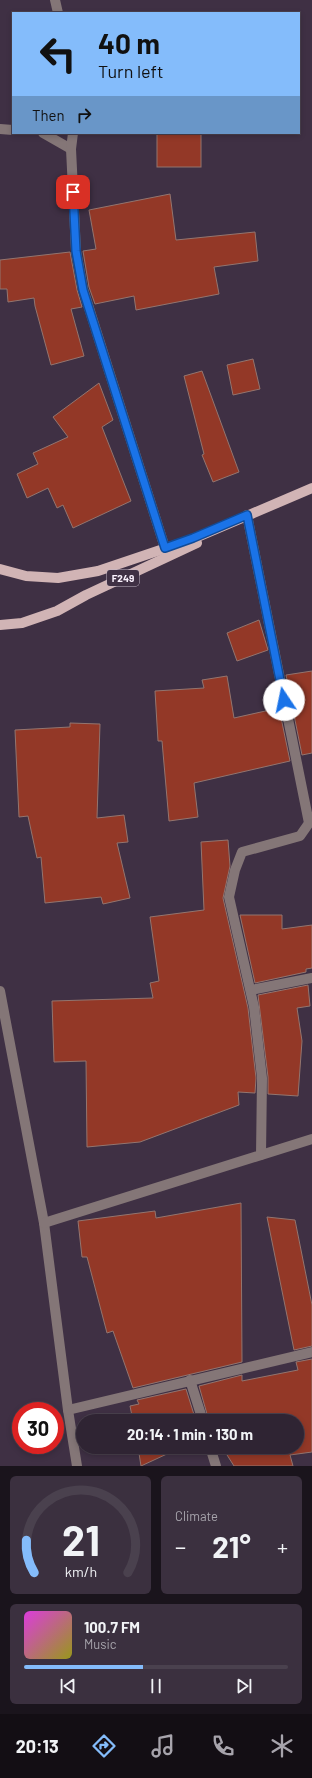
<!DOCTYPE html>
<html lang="en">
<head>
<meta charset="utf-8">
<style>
  body { margin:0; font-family:Barlow,sans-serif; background:#3b303f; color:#f1f3f6; height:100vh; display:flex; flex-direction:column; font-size:15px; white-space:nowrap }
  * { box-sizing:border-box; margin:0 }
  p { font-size:13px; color:#a7a4ac }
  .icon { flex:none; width:22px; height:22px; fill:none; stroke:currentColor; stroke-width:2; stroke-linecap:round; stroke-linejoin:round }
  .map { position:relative; height:1466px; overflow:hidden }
  .sheet { display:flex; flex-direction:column; gap:10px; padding:10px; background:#1a141c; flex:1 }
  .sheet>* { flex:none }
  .guide { position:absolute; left:12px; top:12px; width:288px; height:122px; border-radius:0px; box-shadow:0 2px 6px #0003,0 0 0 1px #4a414e; background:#84bcfb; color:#111; overflow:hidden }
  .speed { position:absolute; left:12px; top:1402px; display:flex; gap:8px; font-size:20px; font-weight:700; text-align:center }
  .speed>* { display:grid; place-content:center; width:52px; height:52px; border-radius:50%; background:#2f2433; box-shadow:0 2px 6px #0003,0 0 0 1px #4a414e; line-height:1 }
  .speed .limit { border:6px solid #d22; background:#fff; color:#111 }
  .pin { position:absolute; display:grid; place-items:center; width:34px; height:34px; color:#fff; margin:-17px; border-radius:8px; box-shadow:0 2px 6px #0006 }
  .me { position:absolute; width:44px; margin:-22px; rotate:349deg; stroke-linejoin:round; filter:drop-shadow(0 0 3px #0008) }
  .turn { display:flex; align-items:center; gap:14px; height:84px; padding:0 20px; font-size:18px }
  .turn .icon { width:52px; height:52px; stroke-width:2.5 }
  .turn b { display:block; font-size:28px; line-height:34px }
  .then { display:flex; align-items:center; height:38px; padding:0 20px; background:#0003; gap:8px; font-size:15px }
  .big { font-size:30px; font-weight:700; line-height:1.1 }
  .sheet .card { flex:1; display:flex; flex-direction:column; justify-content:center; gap:6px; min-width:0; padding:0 14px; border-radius:6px; background:#3b303f }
  .sheet .dial { align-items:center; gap:0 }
  .dial svg { height:104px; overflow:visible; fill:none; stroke:#4a414e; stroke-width:7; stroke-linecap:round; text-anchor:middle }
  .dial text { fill:#f1f3f6; stroke:none }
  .song { display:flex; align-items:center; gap:12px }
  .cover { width:48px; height:48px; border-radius:6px; background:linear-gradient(135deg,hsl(300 70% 55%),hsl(60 70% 35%)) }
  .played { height:4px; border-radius:2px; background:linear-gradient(90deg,#84bcfb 45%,#4a414e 45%) }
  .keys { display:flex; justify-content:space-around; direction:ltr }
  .heat { display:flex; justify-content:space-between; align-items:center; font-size:22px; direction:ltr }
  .sheet .tiles { flex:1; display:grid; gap:10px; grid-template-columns:1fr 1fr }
  .card:last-child { grid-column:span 2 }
  .trip { position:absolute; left:76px; top:1414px; width:228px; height:40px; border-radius:20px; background:#2f2433; box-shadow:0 2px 6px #0003,0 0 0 1px #4a414e; font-weight:700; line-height:40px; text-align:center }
  .tab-bar { display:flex; height:64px; justify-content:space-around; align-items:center; background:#130e14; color:#a7a4ac }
  .tab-bar .icon { width:28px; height:28px }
  .tab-bar .on { color:#84bcfb }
  .tab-bar b { font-size:18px; color:#f1f3f6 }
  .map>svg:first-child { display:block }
  .building { fill:#933827; stroke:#93756f }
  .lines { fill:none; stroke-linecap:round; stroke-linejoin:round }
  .minor { stroke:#847677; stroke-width:10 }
  .major { stroke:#d1b4b5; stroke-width:10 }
  .route-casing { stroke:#114b97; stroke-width:10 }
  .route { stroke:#1a73e8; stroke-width:7 }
  .labels { text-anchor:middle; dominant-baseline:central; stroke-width:4; stroke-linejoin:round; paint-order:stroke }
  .shield { fill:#3f3044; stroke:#c2b7c6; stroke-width:1 }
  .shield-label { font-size:10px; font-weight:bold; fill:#faf1fd }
</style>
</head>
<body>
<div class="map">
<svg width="312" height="1466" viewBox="0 0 312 1466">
  <rect width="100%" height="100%" fill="#3f3044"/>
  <g class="building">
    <rect x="157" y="133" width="44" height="34"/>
    <path d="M170,194L176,240L255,232L258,261L214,267L219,294L136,310L134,296L95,304L89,287L83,251L96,249L89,210Z"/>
    <path d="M70,252L77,290L82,307L71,309L84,356L51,365L35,306L34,298L8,302L7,289H0V260Z"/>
    <path d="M253,359L260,389L233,395L227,365Z"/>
    <path d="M202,371L239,472L213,482L202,455L204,454L184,376Z"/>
    <path d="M99,383L113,420L102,427L131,501L73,528L63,505L57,508L48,488L27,498L17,474L38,464L33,453L68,437L53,417Z"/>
    <path d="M259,620L268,650L237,661L227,633Z"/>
    <path d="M312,671V753L302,755L286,675Z"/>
    <path d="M227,676L234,718L279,708L290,761L194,783L198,817L169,821L162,741H158L155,691L204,688L202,680Z"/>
    <path d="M70,723L100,724L97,818L124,815L128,842L117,843L130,898L103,904L101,897L45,903L41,857L37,858L28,816L19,817L15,730L70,727Z"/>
    <path d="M228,840L230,866L223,898L248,1008L256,1078L255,1093L238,1092L239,1105L140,1142L87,1147L86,1061L54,1062L52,1001L153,998L150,983L159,981L150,917L204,910L201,842Z"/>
    <path d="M240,915H282V929L312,925V968L306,969V972L255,983Z"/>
    <path d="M308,985L310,1006L297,1008L302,1041L298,1096L268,1094V1077L258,995Z"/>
    <path d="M241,1203L242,1362L133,1388L113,1331L107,1333L87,1257H82L78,1221L155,1211L156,1218Z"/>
    <path d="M267,1217L295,1220L312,1305V1346L294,1350Z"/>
    <path d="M312,1359V1452L290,1455L293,1466H234L222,1447H297V1421H209L199,1386L242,1375V1381L298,1370L296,1362Z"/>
    <path d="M186,1389L196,1421H133L130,1406L139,1404L137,1400Z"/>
    <path d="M138,1447H182L141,1466Z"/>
  </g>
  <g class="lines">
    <g class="minor">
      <path d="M55,0L58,13"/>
      <path d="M0,129L13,130"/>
      <path d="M43,133L71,149"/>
      <path d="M73,133L71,149L76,251L83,289L165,548"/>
      <path d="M247,515L309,823L300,836L242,852L235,870L229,897L254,1007L262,1078L261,1155"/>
      <path d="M251,990L312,978"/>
      <path d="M0,991L44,1223L68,1410L77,1466"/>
      <path d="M44,1223L312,1139"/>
      <path d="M190,1380L203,1421"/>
      <path d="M68,1410L312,1352"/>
      <path d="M210,1447L216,1466"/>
    </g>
    <g class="major">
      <path d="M0,569L26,576L58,578L98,571L193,539L312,488"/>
      <path d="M0,625L22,623L57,611L86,595L197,543"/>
    </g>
  </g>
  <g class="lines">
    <defs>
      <path id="route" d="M73,192L76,251L83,290L165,548L193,538L247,515L284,700"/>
    </defs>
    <use href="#route" class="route-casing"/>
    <use href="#route" class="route"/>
  </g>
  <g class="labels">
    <rect class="shield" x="107" y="570" width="32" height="16" rx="3"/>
    <g class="shield-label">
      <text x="123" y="578">F249</text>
    </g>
  </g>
</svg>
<div class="speed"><div class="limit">30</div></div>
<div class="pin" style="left:73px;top:192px;background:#d93025"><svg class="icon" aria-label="arrive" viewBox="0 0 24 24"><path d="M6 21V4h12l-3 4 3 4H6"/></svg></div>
<svg class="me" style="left:284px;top:700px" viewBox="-20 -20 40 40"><circle r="19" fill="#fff"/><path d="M0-13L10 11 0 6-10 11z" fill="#1a73e8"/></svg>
<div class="trip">20:14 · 1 min · 130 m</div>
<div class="guide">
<div class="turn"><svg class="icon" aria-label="left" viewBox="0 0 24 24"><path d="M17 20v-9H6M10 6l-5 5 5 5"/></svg><div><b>40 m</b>Turn left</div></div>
<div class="then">Then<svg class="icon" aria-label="right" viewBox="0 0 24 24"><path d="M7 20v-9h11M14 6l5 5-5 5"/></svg></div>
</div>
</div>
<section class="sheet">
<div class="tiles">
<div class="card dial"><svg viewBox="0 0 100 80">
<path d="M14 69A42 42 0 1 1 86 69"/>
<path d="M14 69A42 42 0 0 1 8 44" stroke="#84bcfb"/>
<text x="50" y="56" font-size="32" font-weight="700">21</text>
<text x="50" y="72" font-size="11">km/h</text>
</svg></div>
<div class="card"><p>Climate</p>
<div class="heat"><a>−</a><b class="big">21°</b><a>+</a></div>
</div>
<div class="card">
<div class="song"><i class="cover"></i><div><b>100.7 FM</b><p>Music</p></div></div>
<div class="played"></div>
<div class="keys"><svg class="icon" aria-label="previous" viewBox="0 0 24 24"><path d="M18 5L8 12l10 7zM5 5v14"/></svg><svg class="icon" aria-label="pause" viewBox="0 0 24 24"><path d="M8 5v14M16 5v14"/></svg><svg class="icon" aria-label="next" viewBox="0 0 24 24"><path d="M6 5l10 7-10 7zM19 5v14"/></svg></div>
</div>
</div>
</section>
<nav class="tab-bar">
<b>20:13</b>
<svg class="icon on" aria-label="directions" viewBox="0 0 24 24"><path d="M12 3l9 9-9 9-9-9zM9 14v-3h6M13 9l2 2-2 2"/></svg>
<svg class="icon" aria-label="music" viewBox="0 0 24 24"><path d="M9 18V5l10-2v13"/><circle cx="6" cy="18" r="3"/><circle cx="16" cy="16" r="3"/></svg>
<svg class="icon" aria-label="phone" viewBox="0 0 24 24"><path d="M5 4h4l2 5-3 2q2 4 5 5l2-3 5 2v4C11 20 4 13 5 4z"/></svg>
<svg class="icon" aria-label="climate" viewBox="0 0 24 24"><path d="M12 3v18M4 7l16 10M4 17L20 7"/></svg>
</nav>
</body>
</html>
